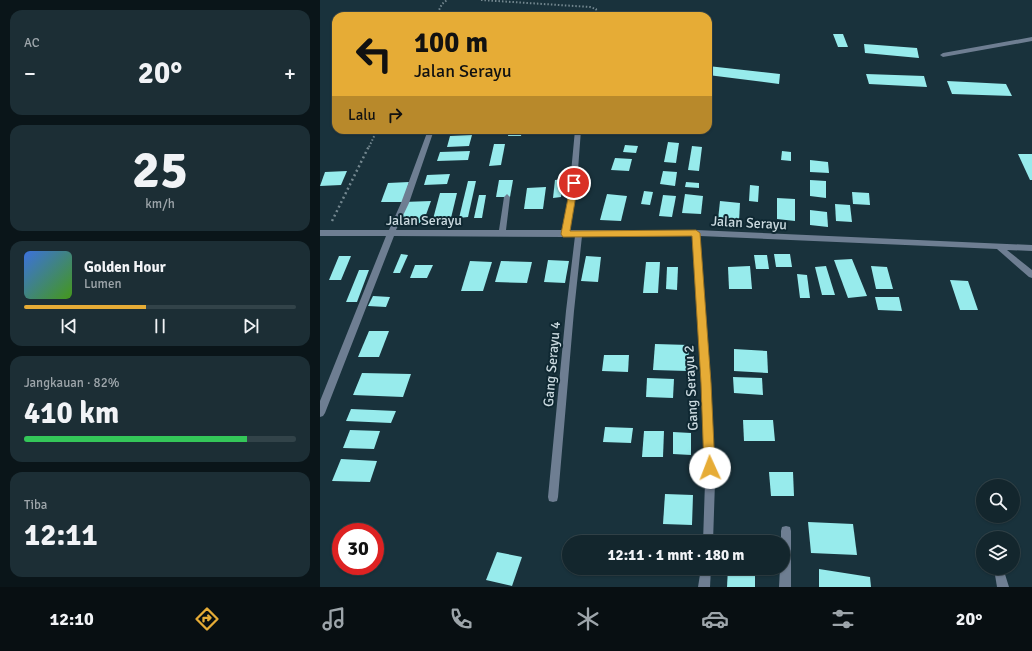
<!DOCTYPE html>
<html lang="id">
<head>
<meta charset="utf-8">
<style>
  body { margin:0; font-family:Signika,sans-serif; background:#1c2e35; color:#f1f3f6; height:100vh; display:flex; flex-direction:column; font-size:15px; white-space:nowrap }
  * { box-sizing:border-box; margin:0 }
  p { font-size:13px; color:#9da5aa }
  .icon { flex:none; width:22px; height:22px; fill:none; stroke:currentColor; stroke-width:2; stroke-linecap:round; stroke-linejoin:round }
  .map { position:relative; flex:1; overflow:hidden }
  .sheet { display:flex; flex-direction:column; gap:10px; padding:10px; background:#0a1519; width:320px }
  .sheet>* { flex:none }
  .top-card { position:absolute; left:12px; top:12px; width:380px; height:122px; border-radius:12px; box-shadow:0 1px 3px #0004,0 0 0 1px #324349; background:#e6ac36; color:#111; overflow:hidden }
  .tools { position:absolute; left:656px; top:479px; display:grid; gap:8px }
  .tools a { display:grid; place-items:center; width:44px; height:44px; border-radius:50%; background:#13262d; box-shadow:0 1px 3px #0004,0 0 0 1px #324349; font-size:20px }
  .speed { position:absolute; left:12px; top:523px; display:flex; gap:8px; font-size:20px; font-weight:700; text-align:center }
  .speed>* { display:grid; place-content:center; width:52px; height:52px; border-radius:50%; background:#13262d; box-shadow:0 1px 3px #0004,0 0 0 1px #324349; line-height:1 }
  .speed .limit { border:6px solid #d22; background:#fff; color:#111 }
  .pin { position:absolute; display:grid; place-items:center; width:34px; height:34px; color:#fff; margin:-17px; border:2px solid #fff; border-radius:50%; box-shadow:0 1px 4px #0007 }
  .me { position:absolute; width:44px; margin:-22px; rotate:358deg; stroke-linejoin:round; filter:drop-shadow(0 0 3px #0008) }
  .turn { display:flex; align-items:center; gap:14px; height:84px; padding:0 16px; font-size:18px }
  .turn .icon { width:52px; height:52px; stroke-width:2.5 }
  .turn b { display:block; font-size:28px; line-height:34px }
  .then { display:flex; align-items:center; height:38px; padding:0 16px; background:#0003; gap:8px; font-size:15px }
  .big { font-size:30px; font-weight:700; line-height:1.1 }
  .sheet .tile { flex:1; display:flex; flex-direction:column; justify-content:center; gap:6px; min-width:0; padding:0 14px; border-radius:12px; background:#1c2e35 }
  .sheet .dial { align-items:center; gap:0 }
  .dial b { font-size:52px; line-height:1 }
  .song { display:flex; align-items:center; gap:12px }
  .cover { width:48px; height:48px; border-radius:6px; background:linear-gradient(135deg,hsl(220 70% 55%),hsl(100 70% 35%)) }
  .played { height:4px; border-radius:2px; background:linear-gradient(90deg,#e6ac36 45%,#324349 45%) }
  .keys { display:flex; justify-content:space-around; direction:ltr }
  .heat { display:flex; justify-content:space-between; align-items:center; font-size:22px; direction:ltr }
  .charge { height:6px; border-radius:3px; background:linear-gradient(90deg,#34c759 82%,#324349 0) }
  .trip { position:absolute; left:242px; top:535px; width:228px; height:40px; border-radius:20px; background:#13262d; box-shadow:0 1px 3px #0004,0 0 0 1px #324349; font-weight:700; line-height:40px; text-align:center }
  .tab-bar { display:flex; height:64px; justify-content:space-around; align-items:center; background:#080f12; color:#9da5aa }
  .tab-bar .icon { width:28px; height:28px }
  .tab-bar .selected { color:#e6ac36 }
  .tab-bar b { font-size:18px; color:#f1f3f6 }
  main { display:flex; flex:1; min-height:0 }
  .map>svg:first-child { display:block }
  .building { fill:#97ebec }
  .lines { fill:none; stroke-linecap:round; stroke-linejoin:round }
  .path-far1 { stroke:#748890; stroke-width:2; stroke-dasharray:1.5 2; stroke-linecap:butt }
  .path { stroke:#748890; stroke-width:2.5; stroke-dasharray:2 3; stroke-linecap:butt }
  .street { fill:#6e7e92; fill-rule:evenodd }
  .route { fill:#e6ac36; stroke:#967023 }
  .labels { text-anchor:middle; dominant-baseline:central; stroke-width:4; stroke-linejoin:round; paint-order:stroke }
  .street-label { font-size:14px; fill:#cbdae0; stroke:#0f2832 }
</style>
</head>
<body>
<main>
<section class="sheet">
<div class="tile"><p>AC</p>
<div class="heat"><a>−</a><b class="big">20°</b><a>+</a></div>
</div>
<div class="tile dial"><b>25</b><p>km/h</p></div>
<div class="tile">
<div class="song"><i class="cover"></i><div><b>Golden Hour</b><p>Lumen</p></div></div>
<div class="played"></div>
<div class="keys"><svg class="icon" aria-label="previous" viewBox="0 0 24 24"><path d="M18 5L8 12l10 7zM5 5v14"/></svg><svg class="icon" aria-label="pause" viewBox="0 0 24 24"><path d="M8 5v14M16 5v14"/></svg><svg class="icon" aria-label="next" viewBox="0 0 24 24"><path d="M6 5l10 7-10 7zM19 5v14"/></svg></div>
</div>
<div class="tile"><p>Jangkauan · 82%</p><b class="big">410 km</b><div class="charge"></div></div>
<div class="tile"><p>Tiba</p><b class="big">12:11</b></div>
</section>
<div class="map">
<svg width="712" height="587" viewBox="0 0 712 587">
  <rect width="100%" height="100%" fill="#19323c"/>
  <g class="building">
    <path d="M513,34H523L528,47H518Z"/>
    <path d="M544,44L597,48L599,58L545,53Z"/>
    <path d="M388,66L460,74L459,84L388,75Z"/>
    <path d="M546,74L604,76L607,87L549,84Z"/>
    <path d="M627,81L686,84L692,96L632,94Z"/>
    <path d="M189,130H202L201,136H188Z"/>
    <path d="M152,135L149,146L127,147L130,136Z"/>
    <path d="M348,142L359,143L356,163L344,162Z"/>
    <path d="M174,144H185L181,165L169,166Z"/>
    <path d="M305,145L318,146L316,153L303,152Z"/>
    <path d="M372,146L382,147L379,171L368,170Z"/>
    <path d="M150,151L148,160L117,161L120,152Z"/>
    <path d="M462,151L471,152V161L461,160Z"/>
    <path d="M698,154H712V180H710Z"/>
    <path d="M295,158L312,159L309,171L291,170Z"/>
    <path d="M490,160L508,162L509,173L490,172Z"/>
    <path d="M27,171L21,185L0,186L5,172Z"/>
    <path d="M343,171L357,172L355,186L340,184Z"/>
    <path d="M130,174L127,184L104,185L107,175Z"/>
    <path d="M243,179L241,197L233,198L235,180Z"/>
    <path d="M179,180H193L190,197H176Z"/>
    <path d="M490,180L506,181V198L490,196Z"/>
    <path d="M148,181H156L148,217L139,218Z"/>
    <path d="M89,182L83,202H61L68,183Z"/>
    <path d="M366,182L379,183V188L365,187Z"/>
    <path d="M430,185L439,186L438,202L429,201Z"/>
    <path d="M226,187L223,209H204L207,188Z"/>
    <path d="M324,191L333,192L330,205L321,204Z"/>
    <path d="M532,192L549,193L550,205L533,204Z"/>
    <path d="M120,193H137L131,218L113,219Z"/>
    <path d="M287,194L307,196L301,221L280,220Z"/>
    <path d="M365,194L383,196L381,214L362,213Z"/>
    <path d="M159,195H166L162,218H154Z"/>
    <path d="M343,195L356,196L352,217L339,216Z"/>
    <path d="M457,198L475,199V221L457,219Z"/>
    <path d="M111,201L103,223L74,224L83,202Z"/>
    <path d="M400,201L420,203L419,222L398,220Z"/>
    <path d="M515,204L530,205L532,222L516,221Z"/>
    <path d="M490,210L507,212L508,227L490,225Z"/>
    <path d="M81,254L88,255L80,273H73Z"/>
    <path d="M454,254H470L472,267H456Z"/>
    <path d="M434,255H447L449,269H436Z"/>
    <path d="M19,256H31L21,280H9Z"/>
    <path d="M266,256L281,257L278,282L261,281Z"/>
    <path d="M532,259L547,296L528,298L514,260Z"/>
    <path d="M228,260L249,261L245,283L224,282Z"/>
    <path d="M150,261L172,262L163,291H141Z"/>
    <path d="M181,261L212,262L207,283L175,282Z"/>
    <path d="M326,262H340L338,293H323Z"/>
    <path d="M95,265H113L107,278H90Z"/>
    <path d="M430,266L432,289H409L408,267Z"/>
    <path d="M506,266L515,295H502L495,267Z"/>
    <path d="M551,266L567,267L573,289H556Z"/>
    <path d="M347,267H358L357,290L346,289Z"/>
    <path d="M39,270H49L37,302H26Z"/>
    <path d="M477,274L487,275L490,298H480Z"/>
    <path d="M630,280L648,281L658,310H640Z"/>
    <path d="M53,296L70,297L66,307L48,306Z"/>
    <path d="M555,297H579L582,311L558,310Z"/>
    <path d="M49,331H69L59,357H38Z"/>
    <path d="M335,344L369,345L368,371L333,370Z"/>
    <path d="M414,349L447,351L448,373L414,371Z"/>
    <path d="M284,355H309L308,372L282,371Z"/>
    <path d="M42,373L91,374L83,397L33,395Z"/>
    <path d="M413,377L442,378L443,395L414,393Z"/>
    <path d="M327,378L354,379L353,398L326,397Z"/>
    <path d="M31,409L76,411L71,423L26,421Z"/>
    <path d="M423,420H453L455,441H424Z"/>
    <path d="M285,427L313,428L311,443L283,442Z"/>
    <path d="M30,430L60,431L54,449L23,448Z"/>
    <path d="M324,431H344L343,457H322Z"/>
    <path d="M353,432L371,433V455L353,454Z"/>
    <path d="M21,459L57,461L50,482L12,481Z"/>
    <path d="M449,472H473L474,496H451Z"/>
    <path d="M345,494L373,495L372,525L343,524Z"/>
    <path d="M488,522L533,524L537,555L491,553Z"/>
    <path d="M177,552L202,557L192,586L166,580Z"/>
    <path d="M408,568H435V587H407Z"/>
    <path d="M499,569L550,577L551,587H499Z"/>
  </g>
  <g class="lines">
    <g class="path-far1">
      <path d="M161,0L270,7L276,9L277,16"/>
      <path d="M116,16L122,4L127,0"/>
      <path d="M49,147L57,130"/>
    </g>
    <path class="path" d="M12,221L49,146"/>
    <g class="street">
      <path d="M712,37V41L623,57L620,55L623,53Z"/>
      <path d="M108,130H114L89,203L76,230H179L184,197L187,194L190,197L186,230H243L250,183L255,130H261L257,183L250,230H376L712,245V251L687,250L712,270V278L709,277L677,249L380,236L390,383L395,482L393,542H383L385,482L382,383L372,236H262L254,311L238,497L237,501L233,502L229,501L228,497L246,311L255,236L246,237L74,236L5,413L3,416L0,417V401L66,236H0V230H69L81,203Z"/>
      <path d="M466,526L470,527L471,531V587H459L460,568H463V542H461V531L462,527Z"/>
      <path d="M381,568H391L390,587H378Z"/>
      <path d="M680,570L684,571L689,587H677L675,575L676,571Z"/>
    </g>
  </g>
  <path class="route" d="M254,180L258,183L250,231L376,230L380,233L391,383L395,468L394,472L390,473L386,472L384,468L381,383L372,236L243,237L241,234L251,183Z"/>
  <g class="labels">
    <g class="street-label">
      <text x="104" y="220">Jalan Serayu</text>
      <text transform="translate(429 223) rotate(3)">Jalan Serayu</text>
      <text transform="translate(232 364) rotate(-85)">Gang Serayu 4</text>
      <text transform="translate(371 388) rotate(-93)">Gang Serayu 2</text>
    </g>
  </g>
</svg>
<div class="tools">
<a><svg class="icon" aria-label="search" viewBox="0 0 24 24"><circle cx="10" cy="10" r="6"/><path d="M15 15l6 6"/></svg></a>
<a><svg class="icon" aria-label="layers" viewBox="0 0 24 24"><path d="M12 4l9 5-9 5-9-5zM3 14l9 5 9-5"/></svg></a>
</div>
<div class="speed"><div class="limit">30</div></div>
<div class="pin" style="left:254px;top:183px;background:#d93025"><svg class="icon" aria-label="arrive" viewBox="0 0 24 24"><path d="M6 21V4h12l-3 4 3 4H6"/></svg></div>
<svg class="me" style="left:390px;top:468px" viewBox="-20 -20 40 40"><circle r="19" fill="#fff"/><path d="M0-13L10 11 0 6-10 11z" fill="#e6ac36"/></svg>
<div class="trip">12:11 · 1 mnt · 180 m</div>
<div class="top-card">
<div class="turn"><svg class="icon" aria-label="left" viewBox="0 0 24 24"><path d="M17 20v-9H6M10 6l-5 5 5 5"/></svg><div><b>100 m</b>Jalan Serayu</div></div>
<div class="then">Lalu<svg class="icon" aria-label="right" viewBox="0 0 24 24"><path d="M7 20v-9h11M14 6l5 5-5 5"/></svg></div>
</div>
</div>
</main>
<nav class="tab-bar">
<b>12:10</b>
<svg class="icon selected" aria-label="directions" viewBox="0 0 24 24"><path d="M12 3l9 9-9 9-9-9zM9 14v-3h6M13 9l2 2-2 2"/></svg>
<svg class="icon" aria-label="music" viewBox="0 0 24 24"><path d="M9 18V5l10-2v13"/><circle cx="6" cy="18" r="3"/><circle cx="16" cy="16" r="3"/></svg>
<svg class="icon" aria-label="phone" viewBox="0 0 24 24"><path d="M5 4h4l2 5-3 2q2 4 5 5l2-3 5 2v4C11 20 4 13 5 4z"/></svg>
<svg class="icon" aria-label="climate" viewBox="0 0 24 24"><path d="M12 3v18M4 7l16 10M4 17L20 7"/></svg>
<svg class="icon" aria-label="car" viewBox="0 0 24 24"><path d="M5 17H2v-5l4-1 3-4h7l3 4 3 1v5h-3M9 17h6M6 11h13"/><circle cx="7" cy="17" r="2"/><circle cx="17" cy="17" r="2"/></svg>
<svg class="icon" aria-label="filters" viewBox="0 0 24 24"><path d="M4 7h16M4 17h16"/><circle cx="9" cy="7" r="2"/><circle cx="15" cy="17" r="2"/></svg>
<b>20°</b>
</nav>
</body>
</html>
